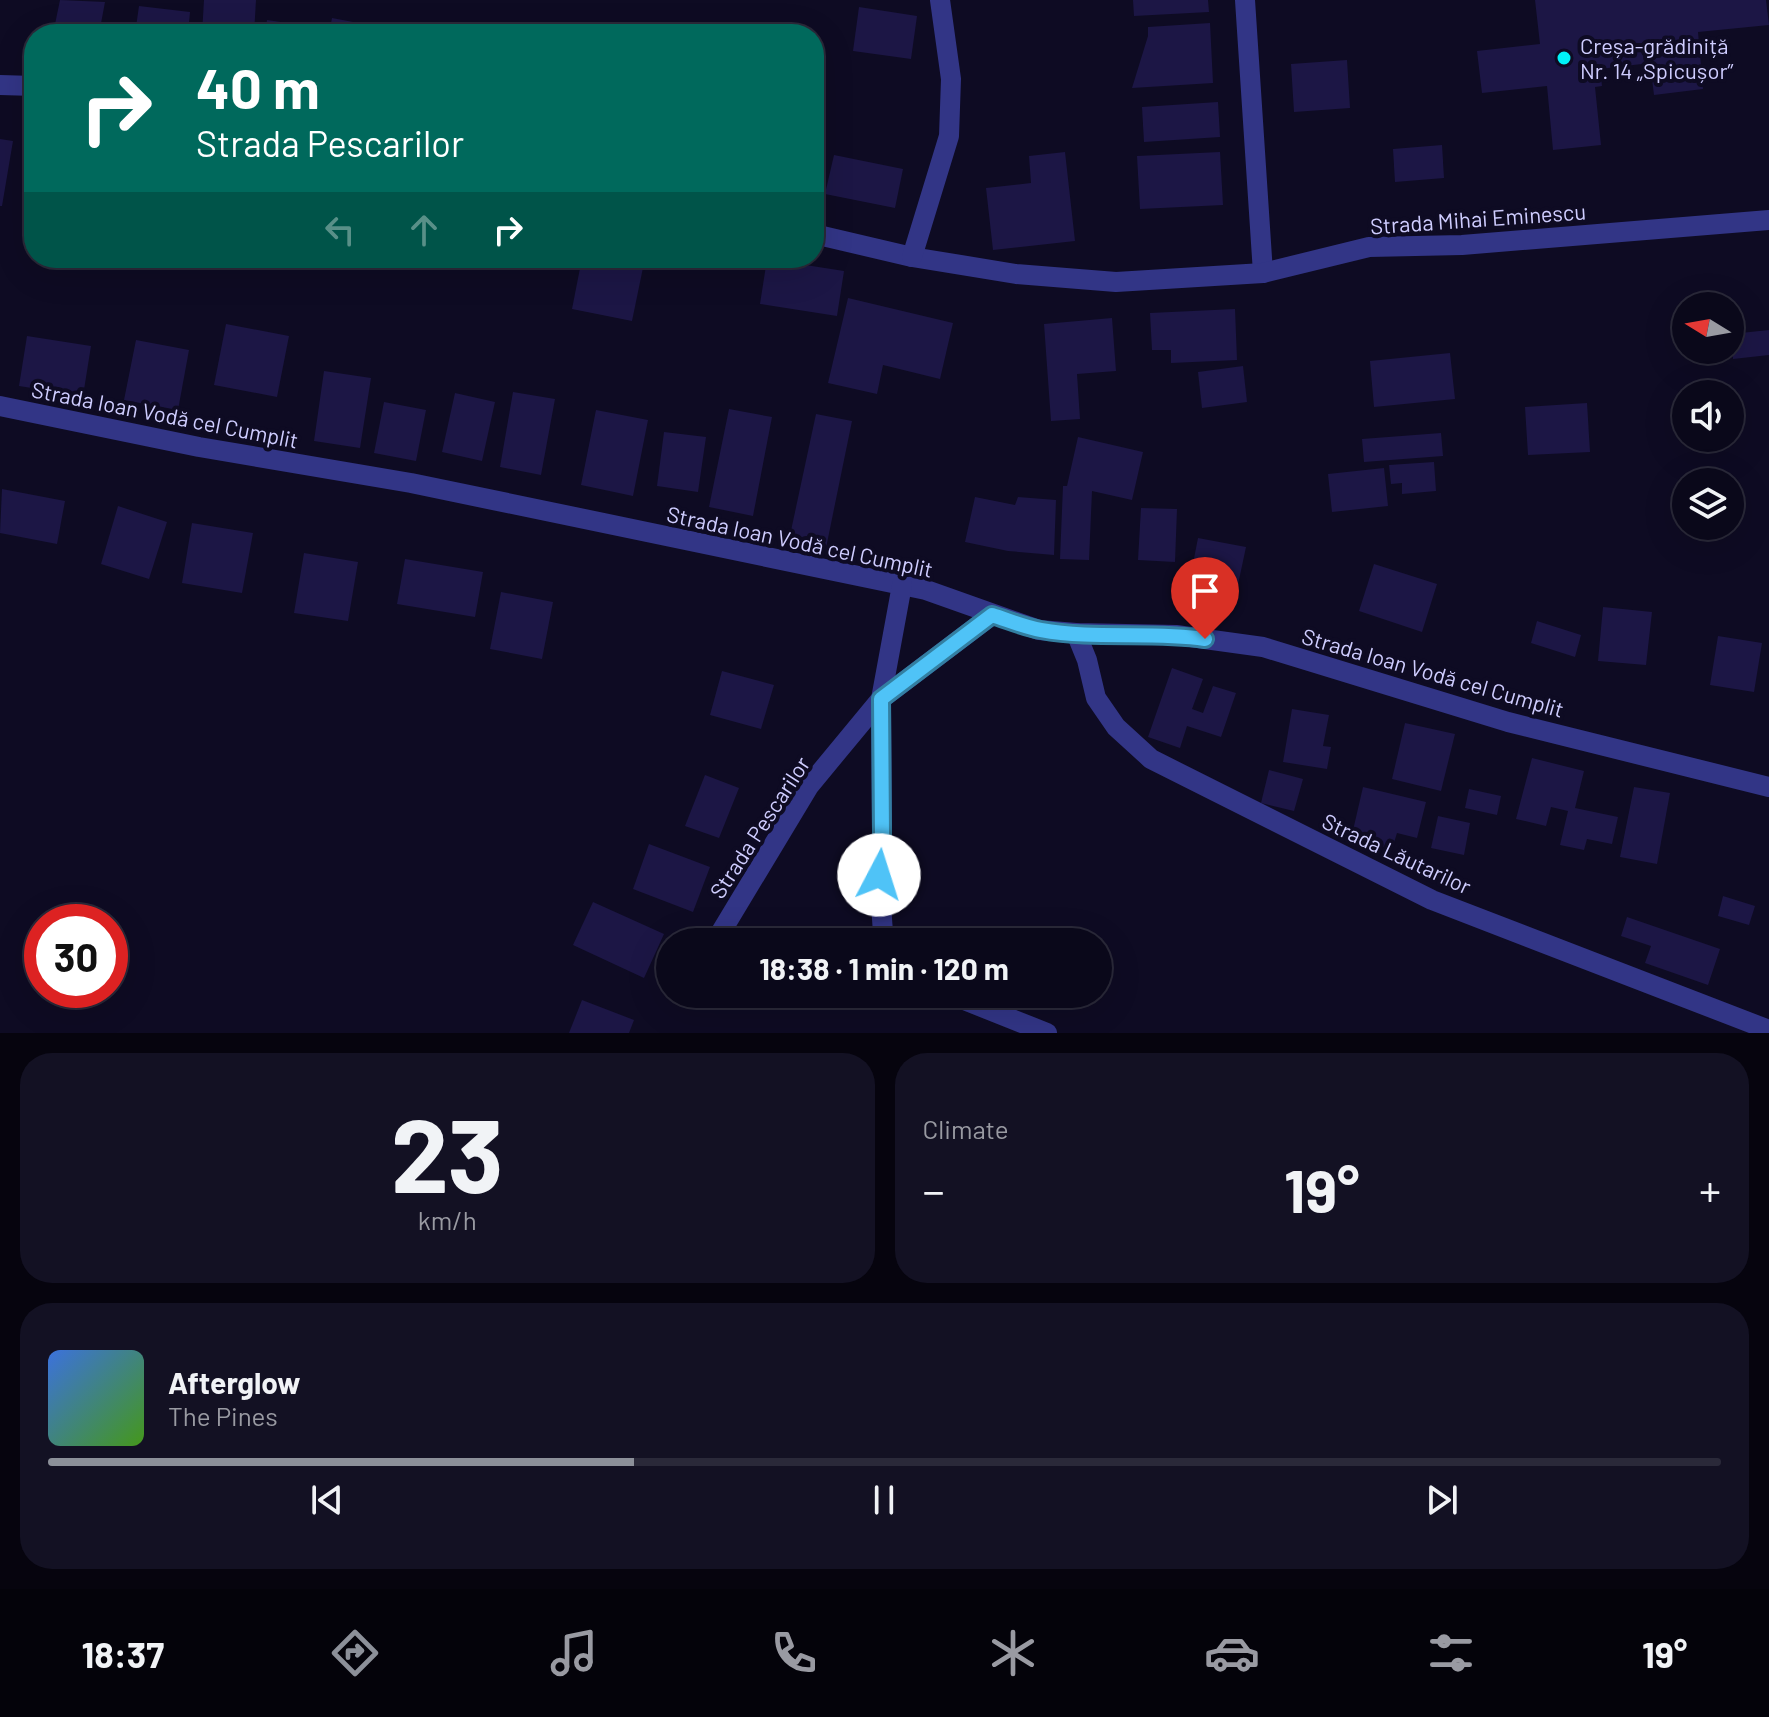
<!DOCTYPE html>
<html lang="en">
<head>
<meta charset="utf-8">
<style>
  body { margin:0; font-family:Barlow,sans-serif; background:#131123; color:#f1f3f6; height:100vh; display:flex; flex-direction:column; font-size:30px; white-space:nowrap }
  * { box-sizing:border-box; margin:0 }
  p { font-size:26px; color:#999aa2 }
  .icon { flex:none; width:44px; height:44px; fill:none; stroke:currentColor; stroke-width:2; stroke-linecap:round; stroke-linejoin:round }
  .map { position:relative; height:1033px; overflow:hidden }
  .panel { display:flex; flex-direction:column; gap:20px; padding:20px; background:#06040e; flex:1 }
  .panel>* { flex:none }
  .guide { position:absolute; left:24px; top:24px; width:800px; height:244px; border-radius:32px; box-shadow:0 8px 32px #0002,0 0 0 2px #2a2939; background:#00695c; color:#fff; overflow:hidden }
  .needle { width:52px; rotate:281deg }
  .controls { position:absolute; left:1672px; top:292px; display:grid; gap:16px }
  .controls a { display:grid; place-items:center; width:72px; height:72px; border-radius:50%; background:#0a081a; box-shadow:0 8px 32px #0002,0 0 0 2px #2a2939; font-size:40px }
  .speed { position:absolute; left:24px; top:904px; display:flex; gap:16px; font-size:40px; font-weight:700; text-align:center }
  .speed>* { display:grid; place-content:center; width:104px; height:104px; border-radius:50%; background:#0a081a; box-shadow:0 8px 32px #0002,0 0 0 2px #2a2939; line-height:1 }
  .speed .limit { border:12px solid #d22; background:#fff; color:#111 }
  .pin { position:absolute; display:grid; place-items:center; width:68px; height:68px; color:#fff; margin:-82px -34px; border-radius:50% 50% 50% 0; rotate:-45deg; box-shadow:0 0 8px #0007 }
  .pin .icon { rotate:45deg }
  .me { position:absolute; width:88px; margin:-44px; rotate:5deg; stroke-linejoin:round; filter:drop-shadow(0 0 6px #0008) }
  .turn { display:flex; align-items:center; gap:28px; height:168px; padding:0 40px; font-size:36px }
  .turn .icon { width:104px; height:104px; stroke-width:2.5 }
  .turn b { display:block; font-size:56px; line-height:68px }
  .lanes { display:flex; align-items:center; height:76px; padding:0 40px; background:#0003; justify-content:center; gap:40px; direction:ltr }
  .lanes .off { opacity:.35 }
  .big { font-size:60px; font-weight:700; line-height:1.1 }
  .panel .card { flex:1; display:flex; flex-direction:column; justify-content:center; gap:12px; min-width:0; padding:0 28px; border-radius:32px; background:#131123 }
  .panel .dial { align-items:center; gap:0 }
  .dial b { font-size:104px; line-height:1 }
  .song { display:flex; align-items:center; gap:24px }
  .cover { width:96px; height:96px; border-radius:12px; background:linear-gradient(135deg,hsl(220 70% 55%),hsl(100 70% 35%)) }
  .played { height:8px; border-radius:4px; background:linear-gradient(90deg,#8c9099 35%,#2a2939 35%) }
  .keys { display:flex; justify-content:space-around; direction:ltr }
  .heat { display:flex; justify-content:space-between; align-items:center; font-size:44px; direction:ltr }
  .panel .tiles { flex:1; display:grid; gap:20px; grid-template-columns:1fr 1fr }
  .card:last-child { grid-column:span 2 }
  .trip { position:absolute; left:656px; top:928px; width:456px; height:80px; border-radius:40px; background:#0a081a; box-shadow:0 8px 32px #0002,0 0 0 2px #2a2939; font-weight:700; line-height:80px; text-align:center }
  .menu { display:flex; height:128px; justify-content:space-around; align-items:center; background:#04030a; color:#999aa2 }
  .menu .icon { width:56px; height:56px }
  .menu .current { color:#8c9099 }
  .menu b { font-size:36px; color:#f1f3f6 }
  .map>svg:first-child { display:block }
  .building { fill:#1c1645 }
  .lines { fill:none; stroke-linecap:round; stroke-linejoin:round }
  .minor { stroke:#323586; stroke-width:20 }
  .route-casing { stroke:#337fa1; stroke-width:20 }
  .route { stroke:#4fc3f7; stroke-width:14 }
  .poi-dot { fill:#00f2f8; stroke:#0e0b23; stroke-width:3 }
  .labels { text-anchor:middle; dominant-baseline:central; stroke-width:8; stroke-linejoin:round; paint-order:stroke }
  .poi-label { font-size:22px; fill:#cfcdff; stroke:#0e0b23; text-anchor:start }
  .street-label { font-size:22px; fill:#cfcdff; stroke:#0e0b23 }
</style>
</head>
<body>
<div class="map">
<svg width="1769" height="1033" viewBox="0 0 1769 1033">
  <rect width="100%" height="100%" fill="#0e0b23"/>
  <g class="building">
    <path d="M60,0L105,2L99,34H53Z"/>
    <path d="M204,0H256L254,34H202Z"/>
    <path d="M1133,0H1208L1209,12L1134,16Z"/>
    <path d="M1535,0H1766L1769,25L1698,32L1703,89L1654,95L1650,63L1600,69L1602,86L1595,87L1601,145L1553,150L1547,86L1482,93L1477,51L1540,44Z"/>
    <path d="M139,6L190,12L188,34H135Z"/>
    <path d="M859,7L917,16L911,59L853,51Z"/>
    <path d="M332,18L390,29L389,34H329Z"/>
    <path d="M267,20L314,27L313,34H265Z"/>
    <path d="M1210,23L1213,83L1132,88L1148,36V27Z"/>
    <path d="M1347,60L1350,108L1294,112L1291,64Z"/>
    <path d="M1218,102L1220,137L1144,142L1142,107Z"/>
    <path d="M0,139L13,141L2,206H0Z"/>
    <path d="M1442,145L1444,178L1395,182L1393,149Z"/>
    <path d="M1065,152L1075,241L993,250L986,188L1031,183L1029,156Z"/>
    <path d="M1220,152L1223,205L1140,209L1137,156Z"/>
    <path d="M834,155L903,169L895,208L825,194Z"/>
    <path d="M582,258H645L632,321L572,309Z"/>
    <path d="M767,259L844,271L837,316L760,304Z"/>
    <path d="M848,298L953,323L940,379L883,365L877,394L828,383Z"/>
    <path d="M1235,309L1237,360L1171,363V350H1152L1150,313Z"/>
    <path d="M1112,318L1116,371L1077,374L1080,419L1051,421L1044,324Z"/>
    <path d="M226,324L289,336L277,397L214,385Z"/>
    <path d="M1769,330V355L1733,359L1731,334Z"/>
    <path d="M27,336L91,346L83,396L19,386Z"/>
    <path d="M136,340L189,350L178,410L124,400Z"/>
    <path d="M1450,353L1455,399L1374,407L1370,361Z"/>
    <path d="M1243,366L1247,402L1202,408L1198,372Z"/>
    <path d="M324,371L371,378L360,448L314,441Z"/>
    <path d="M513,392L555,399L541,475L500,467Z"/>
    <path d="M455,393L495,402L482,461L442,452Z"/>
    <path d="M384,402L426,410L416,461L374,453Z"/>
    <path d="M1587,403L1590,452L1528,455L1525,407Z"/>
    <path d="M729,409L772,417L753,516L709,507Z"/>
    <path d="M596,410L648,420L633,496L581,485Z"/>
    <path d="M816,414L852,421L826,548L789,540Z"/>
    <path d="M664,432L706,437L698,492L657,486Z"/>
    <path d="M1441,433L1443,456L1364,462L1362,439Z"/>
    <path d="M1078,437L1143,452L1132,500L1092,491L1089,560L1060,559L1063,486H1067Z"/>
    <path d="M1434,462L1436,491L1402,494V483L1391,484L1389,465Z"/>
    <path d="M1384,468L1388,506L1332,512L1328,474Z"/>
    <path d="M2,489L65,501L57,544L0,533Z"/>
    <path d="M975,497L1015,505L1018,497L1056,500L1054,555L1008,551L965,542Z"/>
    <path d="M118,506L167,522L149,579L101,564Z"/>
    <path d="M1141,508L1177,509L1175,562L1138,560Z"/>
    <path d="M192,523L253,533L242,593L182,583Z"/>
    <path d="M1198,538L1246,547L1236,594L1189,584Z"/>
    <path d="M304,553L358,562L348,621L294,613Z"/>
    <path d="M405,559L483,572L475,617L397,604Z"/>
    <path d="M1374,564L1437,584L1422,632L1359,611Z"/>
    <path d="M501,592L553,602L542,659L490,649Z"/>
    <path d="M1603,607L1652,612L1646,665L1598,661Z"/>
    <path d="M1537,621L1581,635L1575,657L1531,643Z"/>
    <path d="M1718,636L1762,643L1754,692L1710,685Z"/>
    <path d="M1172,668L1203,679L1192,709L1203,713L1213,686L1236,693L1221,737L1187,726L1180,748L1148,737Z"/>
    <path d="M722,671L774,685L761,729L710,715Z"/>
    <path d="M1292,709L1329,715L1323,746L1331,747L1327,769L1283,762Z"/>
    <path d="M1405,723L1455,734L1441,791L1392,779Z"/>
    <path d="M1532,758L1584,771L1575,808L1618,817L1612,844L1587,839L1584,850L1560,845L1568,811L1551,807L1546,826L1516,819Z"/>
    <path d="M1269,770L1303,779L1294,811L1261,803Z"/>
    <path d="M705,775L739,788L719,838L685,826Z"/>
    <path d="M1363,787L1426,802L1417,838L1397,833L1392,849L1351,839Z"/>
    <path d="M1634,787L1670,793L1657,864L1620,857Z"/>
    <path d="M1469,789L1501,796L1497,815L1465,808Z"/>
    <path d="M1438,816L1470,823L1464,855L1431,848Z"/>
    <path d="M649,844L710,867L693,912L633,889Z"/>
    <path d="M1723,896L1755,906L1749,925L1718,916Z"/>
    <path d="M593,902L664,934L644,978L573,945Z"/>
    <path d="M1627,917L1720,949L1708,985L1645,963L1651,946L1621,936Z"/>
    <path d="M582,1000L634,1020L629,1033H569Z"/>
  </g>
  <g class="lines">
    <g class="minor">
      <path d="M1245,0L1263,273"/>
      <path d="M0,85L34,86"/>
      <path d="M814,234L912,257L1016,274L1116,282L1263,273L1369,247L1462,245L1769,220"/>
      <path d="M912,257L949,136L951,79L940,0"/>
      <path d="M0,406L199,447L411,483L926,590L1039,630L1076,633L1176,635L1263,647L1508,722L1769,787"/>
      <path d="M1076,633L1087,660L1096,698L1116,727L1151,759L1432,900L1769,1030"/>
      <path d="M715,942L809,786L881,699L992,615"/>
      <path d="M888,942L883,933L879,875L882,833L881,699L902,585"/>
      <path d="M949,994L1047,1033"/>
    </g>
  </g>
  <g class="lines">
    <defs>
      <path id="route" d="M879,875L882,833L881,699L992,615C1008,620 1024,627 1041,630C1095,640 1151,631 1205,639"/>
    </defs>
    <use href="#route" class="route-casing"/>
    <use href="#route" class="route"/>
  </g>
  <circle class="poi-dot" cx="1564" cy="58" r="8"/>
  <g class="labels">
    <g class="poi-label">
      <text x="1580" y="45">Creșa-grădiniță<tspan x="1580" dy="25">Nr. 14 „Spicușor”</tspan></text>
    </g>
    <g class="street-label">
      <text transform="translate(1478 218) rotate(-4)">Strada Mihai Eminescu</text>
      <text transform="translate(165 414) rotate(11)">Strada Ioan Vodă cel Cumplit</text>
      <text transform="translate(800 541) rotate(12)">Strada Ioan Vodă cel Cumplit</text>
      <text transform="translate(1433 672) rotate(16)">Strada Ioan Vodă cel Cumplit</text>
      <text transform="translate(759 827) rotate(-57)">Strada Pescarilor</text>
      <text transform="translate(1397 853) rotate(25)">Strada Lăutarilor</text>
    </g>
  </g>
</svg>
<div class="controls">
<a><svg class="needle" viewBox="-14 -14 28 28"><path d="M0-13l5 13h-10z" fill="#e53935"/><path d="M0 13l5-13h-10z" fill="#999aa2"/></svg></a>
<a><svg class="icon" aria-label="sound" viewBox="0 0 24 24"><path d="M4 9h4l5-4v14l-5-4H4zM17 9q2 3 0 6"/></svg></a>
<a><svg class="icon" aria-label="layers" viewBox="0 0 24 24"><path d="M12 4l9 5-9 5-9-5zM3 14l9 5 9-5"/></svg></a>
</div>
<div class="speed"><div class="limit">30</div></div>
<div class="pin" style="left:1205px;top:639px;background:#d93025"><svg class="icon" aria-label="arrive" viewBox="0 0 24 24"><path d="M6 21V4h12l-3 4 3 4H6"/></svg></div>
<svg class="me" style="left:879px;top:875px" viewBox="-20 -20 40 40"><circle r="19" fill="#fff"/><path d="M0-13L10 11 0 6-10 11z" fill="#4fc3f7"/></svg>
<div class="trip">18:38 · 1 min · 120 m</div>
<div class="guide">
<div class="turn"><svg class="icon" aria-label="right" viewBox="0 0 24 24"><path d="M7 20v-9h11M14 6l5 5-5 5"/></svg><div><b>40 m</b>Strada Pescarilor</div></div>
<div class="lanes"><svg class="icon off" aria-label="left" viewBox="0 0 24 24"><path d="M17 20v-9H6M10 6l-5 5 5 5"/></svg><svg class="icon off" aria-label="ahead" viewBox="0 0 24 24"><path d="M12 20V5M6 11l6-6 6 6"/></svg><svg class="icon" aria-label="right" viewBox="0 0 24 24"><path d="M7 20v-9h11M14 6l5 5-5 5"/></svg></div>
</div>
</div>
<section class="panel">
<div class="tiles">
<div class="card dial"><b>23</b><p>km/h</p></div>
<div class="card"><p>Climate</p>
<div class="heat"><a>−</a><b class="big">19°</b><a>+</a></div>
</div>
<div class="card">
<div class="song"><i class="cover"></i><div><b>Afterglow</b><p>The Pines</p></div></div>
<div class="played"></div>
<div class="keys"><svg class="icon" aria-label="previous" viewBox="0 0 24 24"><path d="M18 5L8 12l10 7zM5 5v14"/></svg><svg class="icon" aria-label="pause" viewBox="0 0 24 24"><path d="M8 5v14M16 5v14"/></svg><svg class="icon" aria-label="next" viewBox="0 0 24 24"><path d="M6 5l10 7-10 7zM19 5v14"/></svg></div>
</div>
</div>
</section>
<nav class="menu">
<b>18:37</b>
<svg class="icon current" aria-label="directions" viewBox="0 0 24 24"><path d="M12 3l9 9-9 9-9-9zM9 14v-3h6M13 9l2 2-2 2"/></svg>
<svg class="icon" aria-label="music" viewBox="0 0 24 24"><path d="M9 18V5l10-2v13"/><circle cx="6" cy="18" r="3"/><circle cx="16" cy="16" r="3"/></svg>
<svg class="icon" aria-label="phone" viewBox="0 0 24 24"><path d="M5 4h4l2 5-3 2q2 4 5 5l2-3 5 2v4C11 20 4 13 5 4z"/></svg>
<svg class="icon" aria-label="climate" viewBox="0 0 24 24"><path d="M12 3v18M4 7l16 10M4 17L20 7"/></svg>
<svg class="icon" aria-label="car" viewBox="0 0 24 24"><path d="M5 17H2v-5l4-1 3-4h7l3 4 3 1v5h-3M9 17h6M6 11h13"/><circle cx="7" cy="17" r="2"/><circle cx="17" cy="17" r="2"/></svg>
<svg class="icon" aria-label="filters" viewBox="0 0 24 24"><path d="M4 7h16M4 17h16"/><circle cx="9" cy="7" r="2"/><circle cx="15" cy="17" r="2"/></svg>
<b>19°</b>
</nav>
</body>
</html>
